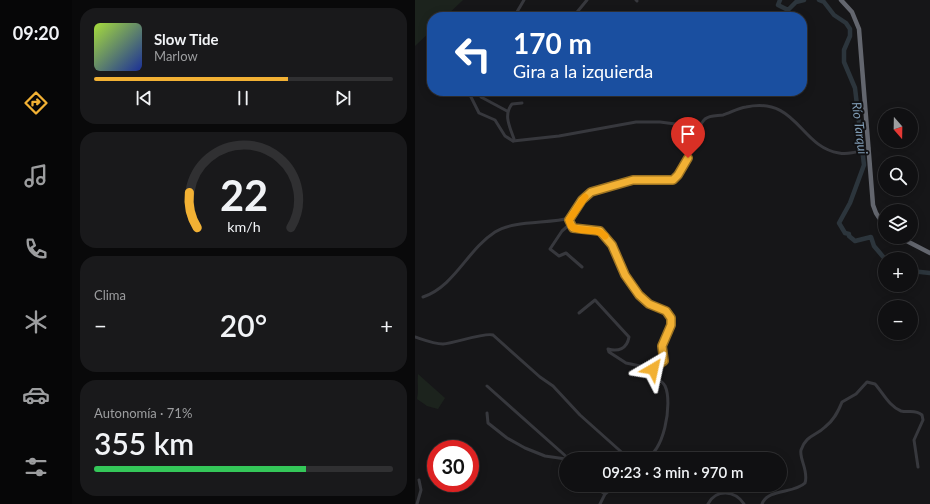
<!DOCTYPE html>
<html lang="es">
<head>
<meta charset="utf-8">
<style>
  body { margin:0; font-family:Lato,sans-serif; background:#19191b; color:#f1f3f6; height:100vh; display:flex; flex-direction:column; font-size:15px; white-space:nowrap }
  * { box-sizing:border-box; margin:0 }
  p { font-size:13px; color:#9c9d9f }
  .icon { flex:none; width:22px; height:22px; fill:none; stroke:currentColor; stroke-width:2; stroke-linecap:round; stroke-linejoin:round }
  .map { position:relative; flex:1; overflow:hidden }
  .sheet { display:flex; flex-direction:column; gap:8px; padding:8px; background:#09090a; width:343px }
  .sheet>* { flex:none }
  .top-card { position:absolute; left:12px; top:12px; width:380px; height:84px; border-radius:16px; box-shadow:0 2px 10px #0003,0 0 0 1px #303032; background:#1a4fa0; color:#fff; overflow:hidden }
  .needle { width:26px; rotate:160deg }
  .fabs { position:absolute; left:463px; top:108px; display:grid; gap:8px }
  .fabs a { display:grid; place-items:center; width:40px; height:40px; border-radius:50%; background:#101012; box-shadow:0 2px 10px #0003,0 0 0 1px #303032; font-size:20px }
  .speed { position:absolute; left:12px; top:440px; display:flex; gap:8px; font-size:20px; font-weight:700; text-align:center }
  .speed>* { display:grid; place-content:center; width:52px; height:52px; border-radius:50%; background:#101012; box-shadow:0 2px 10px #0003,0 0 0 1px #303032; line-height:1 }
  .speed .limit { border:6px solid #d22; background:#fff; color:#111 }
  .pin { position:absolute; display:grid; place-items:center; width:34px; height:34px; color:#fff; margin:-41px -17px; border-radius:50% 50% 50% 0; rotate:-45deg; box-shadow:0 0 4px #0007 }
  .pin .icon { rotate:45deg }
  .me { position:absolute; width:44px; margin:-22px; rotate:36deg; stroke-linejoin:round; filter:drop-shadow(0 0 3px #0008) }
  .turn { display:flex; align-items:center; gap:14px; height:84px; padding:0 20px; font-size:18px }
  .turn .icon { width:52px; height:52px; stroke-width:2.5 }
  .turn b { display:block; font-size:28px; line-height:34px }
  .big { font-size:30px; font-weight:600; line-height:1.1 }
  .sheet .widget { flex:1; display:flex; flex-direction:column; justify-content:center; gap:6px; min-width:0; padding:0 14px; border-radius:16px; background:#19191b }
  .sheet .dial { align-items:center; gap:0 }
  .dial svg { height:104px; overflow:visible; fill:none; stroke:#303032; stroke-width:7; stroke-linecap:round; text-anchor:middle }
  .dial text { fill:#f1f3f6; stroke:none }
  .song { display:flex; align-items:center; gap:12px }
  .cover { width:48px; height:48px; border-radius:6px; background:linear-gradient(135deg,hsl(80 70% 55%),hsl(230 70% 35%)) }
  .played { height:4px; border-radius:2px; background:linear-gradient(90deg,#f2b134 65%,#303032 65%) }
  .keys { display:flex; justify-content:space-around; direction:ltr }
  .heat { display:flex; justify-content:space-between; align-items:center; font-size:22px; direction:ltr }
  .charge { height:6px; border-radius:3px; background:linear-gradient(90deg,#34c759 71%,#303032 0) }
  .trip { position:absolute; left:144px; top:452px; width:228px; height:40px; border-radius:20px; background:#101012; box-shadow:0 2px 10px #0003,0 0 0 1px #303032; font-weight:600; line-height:40px; text-align:center }
  main { display:flex; flex:1; min-height:0 }
  .dock { display:flex; flex-direction:column; width:72px; justify-content:space-around; align-items:center; background:#060607; color:#9c9d9f }
  .dock .icon { width:28px; height:28px }
  .dock .selected { color:#f2b134 }
  .dock b { font-size:18px; color:#f1f3f6 }
  .map>svg:first-child { display:block }
  .green { fill:#1c231d }
  .lines { fill:none; stroke-linecap:round; stroke-linejoin:round }
  .river { stroke:#2c353c; stroke-width:4.5 }
  .minor { stroke:#37383d; stroke-width:3 }
  .highway { stroke:#63666e; stroke-width:4.5 }
  .route-casing { stroke:#9d7322; stroke-width:10 }
  .route { stroke:#f2b134; stroke-width:7 }
  .slow { stroke:#f59e0b; stroke-width:7 }
  .labels { text-anchor:middle; dominant-baseline:central; stroke-width:4; stroke-linejoin:round; paint-order:stroke }
  .water-label { font-size:13px; font-style:italic; fill:#7f9bb3; stroke:#111113 }
</style>
</head>
<body>
<main>
<nav class="dock">
<b>09:20</b>
<svg class="icon selected" aria-label="directions" viewBox="0 0 24 24"><path d="M12 3l9 9-9 9-9-9zM9 14v-3h6M13 9l2 2-2 2"/></svg>
<svg class="icon" aria-label="music" viewBox="0 0 24 24"><path d="M9 18V5l10-2v13"/><circle cx="6" cy="18" r="3"/><circle cx="16" cy="16" r="3"/></svg>
<svg class="icon" aria-label="phone" viewBox="0 0 24 24"><path d="M5 4h4l2 5-3 2q2 4 5 5l2-3 5 2v4C11 20 4 13 5 4z"/></svg>
<svg class="icon" aria-label="climate" viewBox="0 0 24 24"><path d="M12 3v18M4 7l16 10M4 17L20 7"/></svg>
<svg class="icon" aria-label="car" viewBox="0 0 24 24"><path d="M5 17H2v-5l4-1 3-4h7l3 4 3 1v5h-3M9 17h6M6 11h13"/><circle cx="7" cy="17" r="2"/><circle cx="17" cy="17" r="2"/></svg>
<svg class="icon" aria-label="filters" viewBox="0 0 24 24"><path d="M4 7h16M4 17h16"/><circle cx="9" cy="7" r="2"/><circle cx="15" cy="17" r="2"/></svg>
</nav>
<section class="sheet">
<div class="widget">
<div class="song"><i class="cover"></i><div><b>Slow Tide</b><p>Marlow</p></div></div>
<div class="played"></div>
<div class="keys"><svg class="icon" aria-label="previous" viewBox="0 0 24 24"><path d="M18 5L8 12l10 7zM5 5v14"/></svg><svg class="icon" aria-label="pause" viewBox="0 0 24 24"><path d="M8 5v14M16 5v14"/></svg><svg class="icon" aria-label="next" viewBox="0 0 24 24"><path d="M6 5l10 7-10 7zM19 5v14"/></svg></div>
</div>
<div class="widget dial"><svg viewBox="0 0 100 80">
<path d="M14 69A42 42 0 1 1 86 69"/>
<path d="M14 69A42 42 0 0 1 8 42" stroke="#f2b134"/>
<text x="50" y="56" font-size="32" font-weight="700">22</text>
<text x="50" y="72" font-size="11">km/h</text>
</svg></div>
<div class="widget"><p>Clima</p>
<div class="heat"><a>−</a><b class="big">20°</b><a>+</a></div>
</div>
<div class="widget"><p>Autonomía · 71%</p><b class="big">355 km</b><div class="charge"></div></div>
</section>
<div class="map">
<svg width="515" height="504" viewBox="0 0 515 504">
  <rect width="100%" height="100%" fill="#161618"/>
  <g class="green">
    <path d="M0,0H48L30,17H17V30L0,46Z"/>
    <path d="M3,374L30,398L23,409L12,406L2,399C4,390 2,383 3,374Z"/>
  </g>
  <g class="lines">
    <g class="river">
      <path d="M365,0L363,5L373,10L381,2L389,0"/>
      <path d="M404,0L409,2L419,15L431,23L435,29V36L429,50V62L440,88L449,165L435,203L424,223L430,233L434,234V236L440,241L456,237L459,246L470,259"/>
      <path d="M496,271L515,273"/>
    </g>
    <g class="minor">
      <path d="M221,0L222,1"/>
      <path d="M99,17L109,0"/>
      <path d="M158,17L172,0"/>
      <path d="M53,91L64,113L80,120L90,136L98,141L144,136L221,122H245L268,125L272,128L275,135L274,152"/>
      <path d="M66,97L92,111"/>
      <path d="M98,141L99,139C95,127 88,115 97,104L107,103"/>
      <path d="M155,224L147,231L135,249L144,256L151,253L167,267"/>
      <path d="M8,297C40,286 52,250 80,232C99,220 133,224 155,218"/>
      <path d="M164,313L180,300L214,337C212,349 203,352 193,349L194,352L211,363L230,367H242"/>
      <path d="M0,337C9,340 19,344 28,344C40,343 71,332 78,335L125,377L138,386L165,415L212,457"/>
      <path d="M72,386L154,459"/>
      <path d="M72,413L73,423L92,438L110,448L130,456L151,459"/>
      <path d="M211,459L214,456L226,459"/>
      <path d="M228,459C249,456 258,402 250,386C248,381 243,380 238,377L237,372L249,361L247,346L256,325L254,314L251,311L234,304L224,295L210,275L197,245L185,231L158,228L154,220C172,181 218,178 255,180C273,175 277,131 290,119C295,115 302,116 308,115C315,113 323,108 331,107C382,96 385,147 424,153C434,155 444,151 454,148"/>
      <path d="M161,485L163,487L165,485"/>
      <path d="M177,485L190,494"/>
      <path d="M2,504L6,490L4,480"/>
      <path d="M185,504L190,494L201,485"/>
      <path d="M293,504C301,489 320,490 329,504"/>
      <path d="M347,504C353,488 379,494 390,483C394,471 384,459 386,450C391,435 401,436 410,427C419,420 423,412 427,402L441,394L452,382L460,384C468,393 474,406 486,411C494,413 500,409 507,415L508,420L499,440L503,467"/>
    </g>
    <g class="highway">
      <path d="M426,0L437,12L444,29L458,205L461,213L470,227"/>
      <path d="M484,237L515,253"/>
    </g>
  </g>
  <g class="lines">
    <defs>
      <path id="route" d="M238,369L249,361L247,346L256,325V318L251,311L234,304L224,295L210,275L197,245L185,231L158,228L154,220L167,200L176,192L218,180H258L263,175L273,158"/>
    </defs>
    <use href="#route" class="route-casing"/>
    <use href="#route" class="route"/>
    <path class="slow" d="M170,197L154,220L156,226C166,234 180,226 190,236"/>
  </g>
  <g class="labels">
    <g class="water-label">
      <text transform="translate(445 128) rotate(83)">Río Tarqui</text>
    </g>
  </g>
</svg>
<div class="fabs">
<a><svg class="needle" viewBox="-14 -14 28 28"><path d="M0-13l5 13h-10z" fill="#e53935"/><path d="M0 13l5-13h-10z" fill="#9c9d9f"/></svg></a>
<a><svg class="icon" aria-label="search" viewBox="0 0 24 24"><circle cx="10" cy="10" r="6"/><path d="M15 15l6 6"/></svg></a>
<a><svg class="icon" aria-label="layers" viewBox="0 0 24 24"><path d="M12 4l9 5-9 5-9-5zM3 14l9 5 9-5"/></svg></a>
<a>+</a>
<a>−</a>
</div>
<div class="speed"><div class="limit">30</div></div>
<div class="pin" style="left:273px;top:158px;background:#d93025"><svg class="icon" aria-label="arrive" viewBox="0 0 24 24"><path d="M6 21V4h12l-3 4 3 4H6"/></svg></div>
<svg class="me" style="left:238px;top:369px" viewBox="-20 -20 40 40"><path d="M0-17L14 15 0 8-14 15z" fill="#f2b134" stroke="#fff" stroke-width="4"/></svg>
<div class="trip">09:23 · 3 min · 970 m</div>
<div class="top-card">
<div class="turn"><svg class="icon" aria-label="left" viewBox="0 0 24 24"><path d="M17 20v-9H6M10 6l-5 5 5 5"/></svg><div><b>170 m</b>Gira a la izquierda</div></div>
</div>
</div>
</main>
</body>
</html>
